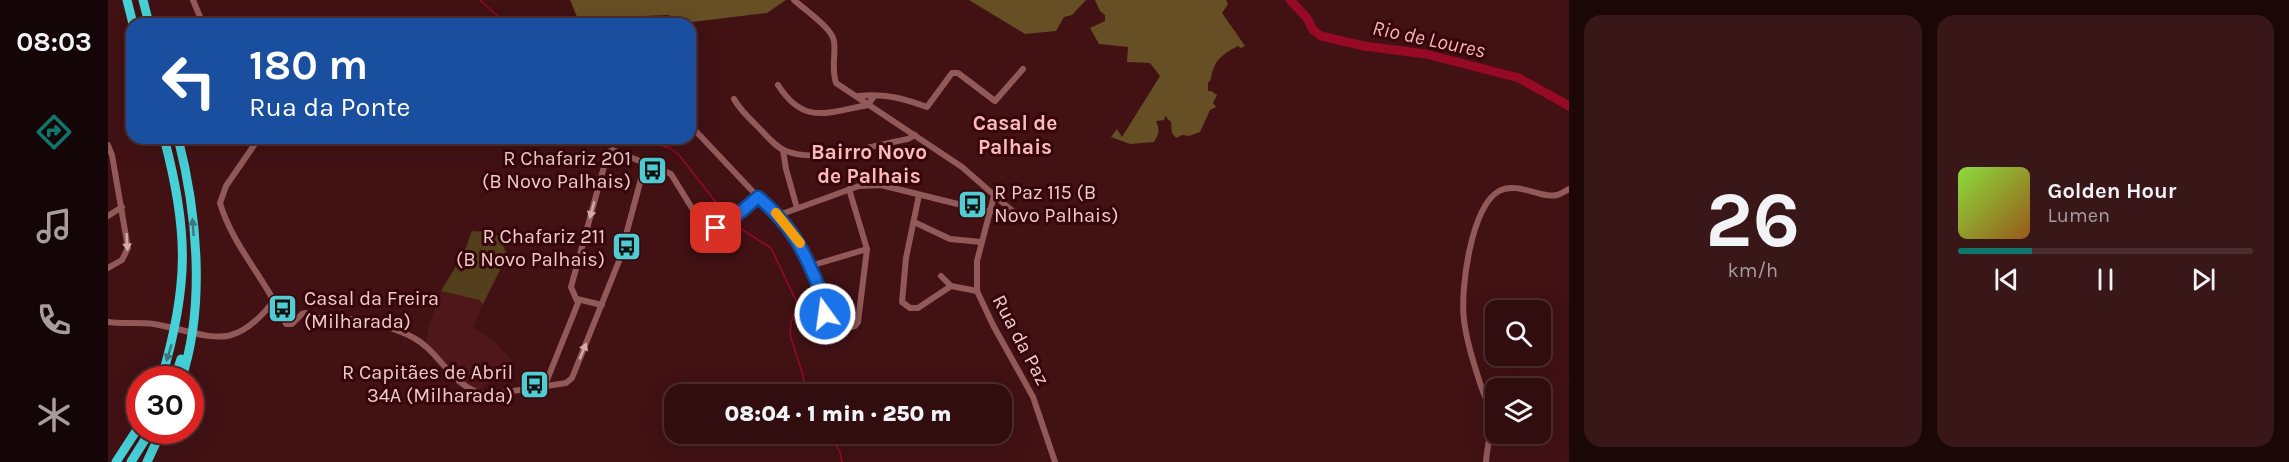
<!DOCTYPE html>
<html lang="en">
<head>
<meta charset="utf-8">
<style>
  body { margin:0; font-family:Karla,sans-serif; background:#391618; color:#f1f3f6; height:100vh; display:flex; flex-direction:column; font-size:22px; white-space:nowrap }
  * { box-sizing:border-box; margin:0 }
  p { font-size:20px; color:#a89c9e }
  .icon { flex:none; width:33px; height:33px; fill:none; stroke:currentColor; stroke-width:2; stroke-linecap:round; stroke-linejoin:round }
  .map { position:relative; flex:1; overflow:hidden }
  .side { display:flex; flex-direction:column; gap:15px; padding:15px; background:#1b0708; width:720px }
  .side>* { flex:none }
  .hud { position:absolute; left:18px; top:18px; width:570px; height:126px; border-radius:18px; box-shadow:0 6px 24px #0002,0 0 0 2px #4c2d2f; background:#1a4fa0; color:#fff; overflow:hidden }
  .controls { position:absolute; left:1377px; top:300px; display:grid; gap:12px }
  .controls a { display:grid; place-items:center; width:66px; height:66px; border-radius:12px; background:#310d0f; box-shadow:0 6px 24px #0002,0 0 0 2px #4c2d2f; font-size:30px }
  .speed { position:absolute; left:18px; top:366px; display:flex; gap:12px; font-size:30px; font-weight:700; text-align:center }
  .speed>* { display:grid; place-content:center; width:78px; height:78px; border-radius:50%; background:#310d0f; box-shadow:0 6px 24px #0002,0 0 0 2px #4c2d2f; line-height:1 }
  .speed .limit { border:9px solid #d22; background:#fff; color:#111 }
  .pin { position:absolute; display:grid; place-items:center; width:51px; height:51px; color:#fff; margin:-26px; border-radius:12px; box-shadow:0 3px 9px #0006 }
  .me { position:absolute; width:66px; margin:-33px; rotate:346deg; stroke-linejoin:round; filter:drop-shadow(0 0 4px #0008) }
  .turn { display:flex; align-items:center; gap:21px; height:126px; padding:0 24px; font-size:27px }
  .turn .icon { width:78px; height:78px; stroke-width:2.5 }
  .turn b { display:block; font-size:42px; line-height:51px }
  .side .card { flex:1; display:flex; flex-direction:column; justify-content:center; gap:9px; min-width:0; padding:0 21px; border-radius:18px; background:#391618 }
  .side .dial { align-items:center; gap:0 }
  .dial b { font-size:78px; line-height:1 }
  .song { display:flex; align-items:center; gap:18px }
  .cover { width:72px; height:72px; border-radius:9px; background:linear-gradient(135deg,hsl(90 70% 55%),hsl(30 70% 35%)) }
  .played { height:6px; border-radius:3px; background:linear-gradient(90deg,#0f766e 25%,#4c2d2f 25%) }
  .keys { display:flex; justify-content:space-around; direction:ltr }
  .side .tiles { flex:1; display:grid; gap:15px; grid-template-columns:repeat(2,1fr) }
  .trip { position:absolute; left:556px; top:384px; width:348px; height:60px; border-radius:18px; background:#310d0f; box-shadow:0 6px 24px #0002,0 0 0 2px #4c2d2f; font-weight:800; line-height:60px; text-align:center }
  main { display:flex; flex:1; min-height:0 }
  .menu { display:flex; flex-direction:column; width:108px; justify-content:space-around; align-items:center; background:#140506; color:#a89c9e }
  .menu .icon { width:42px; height:42px }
  .menu .active { color:#0f766e }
  .menu b { font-size:27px; color:#f1f3f6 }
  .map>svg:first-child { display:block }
  .built { fill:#4f171a }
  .green { fill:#533f1c }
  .forest { fill:#664f24 }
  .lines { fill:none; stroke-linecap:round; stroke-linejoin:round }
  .stream { stroke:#960a25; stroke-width:1.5 }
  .river { stroke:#960a25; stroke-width:9 }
  .minor { stroke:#925959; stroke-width:6 }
  .highway { stroke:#46d0d8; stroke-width:9 }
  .oneway { fill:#d2aaa9 }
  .oneway2 { fill:#3f757c }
  .route-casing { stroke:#114b97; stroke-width:15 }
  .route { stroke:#1a73e8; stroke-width:10 }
  .slow { stroke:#f59e0b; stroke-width:10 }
  .labels { text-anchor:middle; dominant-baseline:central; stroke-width:6; stroke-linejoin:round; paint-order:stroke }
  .poi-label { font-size:20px; fill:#edcccb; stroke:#36060b; text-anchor:end }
  .street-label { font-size:20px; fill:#edcccb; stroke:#36060b }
  .water-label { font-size:21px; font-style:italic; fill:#f6b3b1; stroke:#36060b }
  .neighbourhood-label { font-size:21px; font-weight:bold; fill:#fcbbb9; stroke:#36060b }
</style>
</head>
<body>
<main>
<nav class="menu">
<b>08:03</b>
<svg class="icon active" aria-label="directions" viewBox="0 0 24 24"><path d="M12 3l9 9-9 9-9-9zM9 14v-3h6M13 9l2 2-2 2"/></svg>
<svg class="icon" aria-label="music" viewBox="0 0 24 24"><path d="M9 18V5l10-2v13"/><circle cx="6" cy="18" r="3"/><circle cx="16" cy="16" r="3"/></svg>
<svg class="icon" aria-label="phone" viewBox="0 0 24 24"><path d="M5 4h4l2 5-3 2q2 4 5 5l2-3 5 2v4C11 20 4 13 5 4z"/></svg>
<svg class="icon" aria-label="climate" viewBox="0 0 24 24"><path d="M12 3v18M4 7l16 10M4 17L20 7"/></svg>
</nav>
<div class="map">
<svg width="1461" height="462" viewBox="0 0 1461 462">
  <rect width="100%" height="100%" fill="#411114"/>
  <path class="built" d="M333,291L371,300L375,304L365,328L385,339L405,362L371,390L350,377L318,342L320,329Z"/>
  <path class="green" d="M364,231L381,232L392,236L399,256L375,304L371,300L333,291L356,253Z"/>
  <g class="forest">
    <path d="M462,0H678L659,13L584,22L559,15L536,16L501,24H472Z"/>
    <path d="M861,0H978L964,15L956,17L948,31L917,34Z"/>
    <path d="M987,0H1118L1120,4L1114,13L1137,46L1133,48L1130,46C1119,52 1109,57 1105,70C1102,76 1105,78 1100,83V91H1103L1109,95L1105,103L1108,107L1102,110L1092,132L1081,136L1074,135L1068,138L1064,133L1063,122L1057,116L1056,120L1048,121C1052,130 1051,134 1046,142L1022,144L1003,137L1009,129L1014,137L1052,76L1042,63L1019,62L1020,47L991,44L982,28L997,21V15L992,11Z"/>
  </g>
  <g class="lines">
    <g class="stream">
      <path d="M372,0L398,24"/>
      <path d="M526,138L562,148L571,155L621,219"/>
      <path d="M624,223L663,248L690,305L683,322L682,335L694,372L699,394"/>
      <path d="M721,434L732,452L734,462"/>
    </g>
    <path class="river" d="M1182,0L1199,18L1205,30L1213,36L1256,46L1318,54L1411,78L1461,106"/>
    <g class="minor">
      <path d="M85,0L95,24"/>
      <path d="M686,0C696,9 724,28 726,41C728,56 723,66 728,83L854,167L909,215"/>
      <path d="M670,85C696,126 720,112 760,105L766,96"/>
      <path d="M750,96C776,93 794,98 819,107L844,73H850L887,101L915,69"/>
      <path d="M626,99C632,110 641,118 650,127C658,135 667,147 678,151C710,164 766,145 800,139L807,135"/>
      <path d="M582,125L650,197L671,215L692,243L717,300V314L712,334L714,336L747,326L750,322L759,249L741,189"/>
      <path d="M151,138L118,186L112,203C125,247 160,282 178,324H184L194,314L198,313C213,322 227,318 243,319C260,320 292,330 306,338C332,352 343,387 378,395L458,383L464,378L511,261L537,164"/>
      <path d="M0,145L4,155L20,248L14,260L0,268"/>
      <path d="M675,150L678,169L689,208"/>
      <path d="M811,195L798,258L794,302L802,308H810L843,286L869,291"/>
      <path d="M886,196L869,261V291L885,325L925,397L947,462"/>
      <path d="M671,215L751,186L773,185L882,212"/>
      <path d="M0,216L14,207"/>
      <path d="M806,222L842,239L873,242"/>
      <path d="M702,266L759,249"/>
      <path d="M833,276L843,286"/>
      <path d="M469,299L494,305"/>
      <path d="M0,322C15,324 31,322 46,324C103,334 123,355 165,302"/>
      <path d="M437,385L470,303L463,287L500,152L505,150L563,174L590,218L601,226L608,228L616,225L650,197"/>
      <path d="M1378,462C1379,446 1385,427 1382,412C1381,403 1376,395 1373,386C1367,368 1358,338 1356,320C1352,290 1363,207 1391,191C1409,181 1434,199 1449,195C1453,194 1457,191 1461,189"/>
    </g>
    <g class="highway">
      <path d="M19,0L25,24"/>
      <path d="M35,0L41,24"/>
      <path d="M70,138C89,212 98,306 73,380"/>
      <path d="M53,380C81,287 81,231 56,138"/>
      <path d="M66,380L73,359"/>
      <path d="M8,462L32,425"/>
      <path d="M23,462L43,430"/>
      <path d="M39,462L54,430"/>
    </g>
  </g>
  <defs><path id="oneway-solid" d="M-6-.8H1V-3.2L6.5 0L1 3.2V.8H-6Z" transform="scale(1.5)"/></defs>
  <g class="oneway">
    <use href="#oneway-solid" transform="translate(484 210) rotate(105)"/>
    <use href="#oneway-solid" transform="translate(19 242) rotate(87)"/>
    <use href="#oneway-solid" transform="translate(475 351) rotate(-68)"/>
  </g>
  <g class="oneway2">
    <use href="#oneway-solid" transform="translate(85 227) rotate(-94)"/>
    <use href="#oneway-solid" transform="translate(61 353) rotate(107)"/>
  </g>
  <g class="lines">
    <defs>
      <path id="route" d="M608,228L620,223L650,197C679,222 692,242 707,278C712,290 718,301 717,314"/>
    </defs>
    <use href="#route" class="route-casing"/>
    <use href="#route" class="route"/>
    <path class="slow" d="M668,213L692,243"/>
  </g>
  <defs>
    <symbol id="bus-square" viewBox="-11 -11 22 22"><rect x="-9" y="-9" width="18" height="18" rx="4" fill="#51ccd3" stroke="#36060b"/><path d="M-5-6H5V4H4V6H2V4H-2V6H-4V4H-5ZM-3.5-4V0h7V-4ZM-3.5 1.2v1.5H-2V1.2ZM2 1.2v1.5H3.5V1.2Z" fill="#111"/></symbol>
  </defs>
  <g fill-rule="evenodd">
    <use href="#bus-square" x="528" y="154" width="33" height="33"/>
    <use href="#bus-square" x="848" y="188" width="33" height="33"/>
    <use href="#bus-square" x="502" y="230" width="33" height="33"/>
    <use href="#bus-square" x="158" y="292" width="33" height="33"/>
    <use href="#bus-square" x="410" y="368" width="33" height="33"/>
  </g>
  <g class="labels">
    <g class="poi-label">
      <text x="523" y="158">R Chafariz 201<tspan x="523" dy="23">(B Novo Palhais)</tspan></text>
      <text x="886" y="192" text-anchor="start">R Paz 115 (B<tspan x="886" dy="23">Novo Palhais)</tspan></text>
      <text x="497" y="236">R Chafariz 211<tspan x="497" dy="23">(B Novo Palhais)</tspan></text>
      <text x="196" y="298" text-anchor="start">Casal da Freira<tspan x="196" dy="23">(Milharada)</tspan></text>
      <text x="405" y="372">R Capitães de Abril<tspan x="405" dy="23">34A (Milharada)</tspan></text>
    </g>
    <g class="street-label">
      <text transform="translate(913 340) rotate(62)">Rua da Paz</text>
    </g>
    <g class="water-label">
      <text transform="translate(1321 39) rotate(12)">Rio de Loures</text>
    </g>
    <g class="neighbourhood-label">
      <text x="907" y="123">Casal de<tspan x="907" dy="24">Palhais</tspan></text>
      <text x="761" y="152">Bairro Novo<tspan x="761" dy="24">de Palhais</tspan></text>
    </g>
  </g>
</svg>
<div class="controls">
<a><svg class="icon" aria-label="search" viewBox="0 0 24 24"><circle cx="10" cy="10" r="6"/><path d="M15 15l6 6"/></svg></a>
<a><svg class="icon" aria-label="layers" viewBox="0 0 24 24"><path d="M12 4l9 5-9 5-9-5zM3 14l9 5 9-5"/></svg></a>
</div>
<div class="speed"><div class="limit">30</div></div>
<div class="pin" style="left:608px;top:228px;background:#d93025"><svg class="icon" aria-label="arrive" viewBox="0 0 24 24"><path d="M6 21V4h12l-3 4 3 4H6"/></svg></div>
<svg class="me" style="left:717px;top:314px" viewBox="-20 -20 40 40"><circle r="17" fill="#1a73e8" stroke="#fff" stroke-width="3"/><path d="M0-11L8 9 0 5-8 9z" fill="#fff"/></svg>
<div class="trip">08:04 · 1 min · 250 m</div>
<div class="hud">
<div class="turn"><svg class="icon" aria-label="left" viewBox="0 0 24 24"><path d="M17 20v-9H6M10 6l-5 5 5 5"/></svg><div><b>180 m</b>Rua da Ponte</div></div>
</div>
</div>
<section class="side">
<div class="tiles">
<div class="card dial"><b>26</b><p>km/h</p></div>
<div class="card">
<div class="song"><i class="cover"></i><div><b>Golden Hour</b><p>Lumen</p></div></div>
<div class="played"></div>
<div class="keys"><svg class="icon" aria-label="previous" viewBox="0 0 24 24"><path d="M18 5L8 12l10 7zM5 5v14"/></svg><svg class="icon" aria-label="pause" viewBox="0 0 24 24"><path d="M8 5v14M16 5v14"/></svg><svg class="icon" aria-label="next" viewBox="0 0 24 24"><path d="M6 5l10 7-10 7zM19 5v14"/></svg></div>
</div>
</div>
</section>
</main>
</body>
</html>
